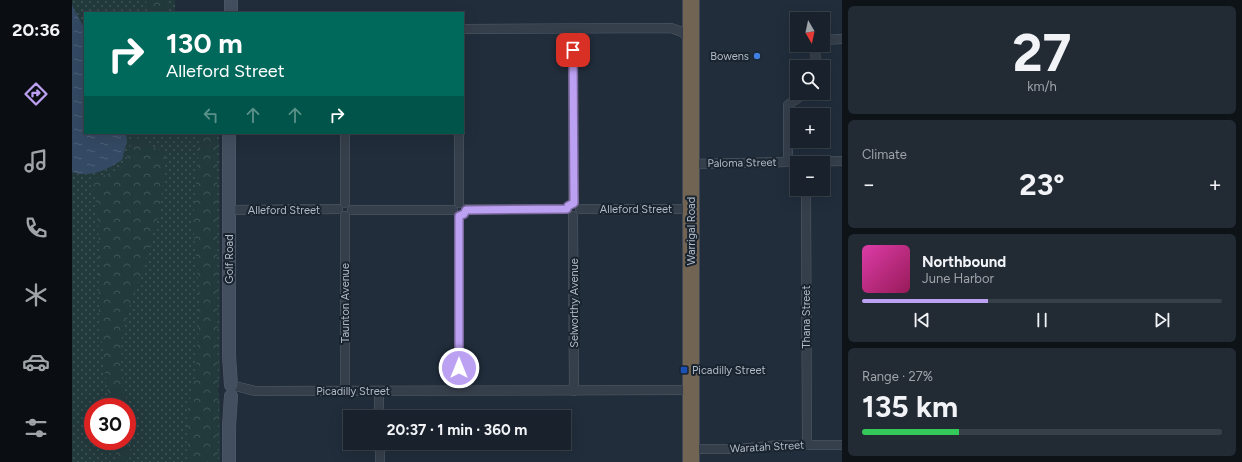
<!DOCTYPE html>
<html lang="en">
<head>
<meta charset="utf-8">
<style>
  body { margin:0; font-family:Figtree,sans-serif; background:#222a34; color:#f1f3f6; height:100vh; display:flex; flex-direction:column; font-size:15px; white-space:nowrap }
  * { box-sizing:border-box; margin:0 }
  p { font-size:13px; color:#9fa4a9 }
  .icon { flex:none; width:22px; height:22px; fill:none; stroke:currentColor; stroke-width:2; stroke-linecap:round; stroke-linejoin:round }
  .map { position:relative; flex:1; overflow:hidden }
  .drawer { display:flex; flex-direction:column; gap:6px; padding:6px; background:#0e1318; width:400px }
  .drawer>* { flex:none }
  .hud { position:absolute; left:12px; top:12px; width:380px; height:122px; border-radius:0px; box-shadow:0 4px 16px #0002,0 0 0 1px #373f48; background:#00695c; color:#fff; overflow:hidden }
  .needle { width:26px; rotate:171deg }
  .fabs { position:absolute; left:718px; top:12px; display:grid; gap:8px }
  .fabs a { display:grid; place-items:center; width:40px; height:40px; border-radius:0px; background:#19222c; box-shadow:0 4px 16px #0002,0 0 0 1px #373f48; font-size:20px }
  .speed { position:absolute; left:12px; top:398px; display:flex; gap:8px; font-size:20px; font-weight:700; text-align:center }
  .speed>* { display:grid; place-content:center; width:52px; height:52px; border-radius:50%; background:#19222c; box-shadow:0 4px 16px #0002,0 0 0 1px #373f48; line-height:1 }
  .speed .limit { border:6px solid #d22; background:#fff; color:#111 }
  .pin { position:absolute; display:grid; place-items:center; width:34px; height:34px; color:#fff; margin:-17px; border-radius:8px; box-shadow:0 2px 6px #0006 }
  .me { position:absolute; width:44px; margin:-22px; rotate:0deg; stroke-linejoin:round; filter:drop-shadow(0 0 3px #0008) }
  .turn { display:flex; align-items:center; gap:14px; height:84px; padding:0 16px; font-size:18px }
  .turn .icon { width:52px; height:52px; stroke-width:2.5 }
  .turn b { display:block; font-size:28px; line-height:34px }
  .lanes { display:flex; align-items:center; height:38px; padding:0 16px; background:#0003; justify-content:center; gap:20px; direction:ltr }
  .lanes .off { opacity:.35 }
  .big { font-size:30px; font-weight:700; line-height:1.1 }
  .drawer .tile { flex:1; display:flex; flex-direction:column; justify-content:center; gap:6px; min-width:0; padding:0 14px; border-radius:6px; background:#222a34 }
  .drawer .dial { align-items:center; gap:0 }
  .dial b { font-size:52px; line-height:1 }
  .song { display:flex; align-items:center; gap:12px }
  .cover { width:48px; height:48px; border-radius:6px; background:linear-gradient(135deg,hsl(320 70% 55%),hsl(330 70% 35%)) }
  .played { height:4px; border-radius:2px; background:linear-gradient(90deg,#bca0f2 35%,#373f48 35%) }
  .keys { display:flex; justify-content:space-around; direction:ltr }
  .heat { display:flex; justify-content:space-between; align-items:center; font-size:22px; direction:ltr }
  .charge { height:6px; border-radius:3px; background:linear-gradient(90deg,#34c759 27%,#373f48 0) }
  .trip { position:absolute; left:271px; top:410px; width:228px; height:40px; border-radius:0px; background:#19222c; box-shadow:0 4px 16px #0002,0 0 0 1px #373f48; font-weight:700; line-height:40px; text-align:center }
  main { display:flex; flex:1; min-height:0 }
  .tabs { display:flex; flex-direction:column; width:72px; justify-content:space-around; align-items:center; background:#0a0e12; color:#9fa4a9 }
  .tabs .icon { width:28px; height:28px }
  .tabs .on { color:#bca0f2 }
  .tabs b { font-size:18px; color:#f1f3f6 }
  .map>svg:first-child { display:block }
  .grass { fill:url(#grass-dots); fill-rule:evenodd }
  .forest { fill:url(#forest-crowns) }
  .water { fill:url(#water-ripples) }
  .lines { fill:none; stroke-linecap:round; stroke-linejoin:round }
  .street-casing { stroke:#535d69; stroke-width:10 }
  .secondary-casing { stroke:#535d69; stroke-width:14 }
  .highway-casing { stroke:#404a56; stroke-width:18 }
  .street { stroke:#353f4b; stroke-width:9 }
  .secondary { stroke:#434e5f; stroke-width:13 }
  .highway { stroke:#726452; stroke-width:16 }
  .route-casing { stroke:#7a689d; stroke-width:10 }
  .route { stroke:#bca0f2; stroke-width:7 }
  .shop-dot { fill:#3f7fe0; stroke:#1a2430; stroke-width:1.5 }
  .transit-dot { fill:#1a4fb4; stroke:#1a2430; stroke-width:1.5 }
  .labels { text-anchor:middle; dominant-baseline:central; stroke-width:4; stroke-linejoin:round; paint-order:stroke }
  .poi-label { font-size:11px; fill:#b0bac7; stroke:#1a2430; text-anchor:end }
  .street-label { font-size:11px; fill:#b0bac7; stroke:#1a2430 }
</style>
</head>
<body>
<main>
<nav class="tabs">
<b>20:36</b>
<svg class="icon on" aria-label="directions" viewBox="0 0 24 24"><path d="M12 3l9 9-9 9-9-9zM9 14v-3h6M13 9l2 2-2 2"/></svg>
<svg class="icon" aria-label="music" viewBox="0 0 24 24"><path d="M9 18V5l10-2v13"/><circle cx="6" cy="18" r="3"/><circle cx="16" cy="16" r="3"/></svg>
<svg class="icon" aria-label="phone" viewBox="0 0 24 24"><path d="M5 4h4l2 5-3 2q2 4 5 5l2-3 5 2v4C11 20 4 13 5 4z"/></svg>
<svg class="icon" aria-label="climate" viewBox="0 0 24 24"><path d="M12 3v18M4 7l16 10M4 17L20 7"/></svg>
<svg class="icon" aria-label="car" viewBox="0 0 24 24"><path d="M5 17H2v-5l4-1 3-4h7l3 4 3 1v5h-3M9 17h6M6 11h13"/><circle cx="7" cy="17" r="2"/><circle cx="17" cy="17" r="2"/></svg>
<svg class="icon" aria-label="filters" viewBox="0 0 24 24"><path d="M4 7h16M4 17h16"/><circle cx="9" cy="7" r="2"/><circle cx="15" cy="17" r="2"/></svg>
</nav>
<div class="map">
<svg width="770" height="462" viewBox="0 0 770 462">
  <defs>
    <pattern id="grass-dots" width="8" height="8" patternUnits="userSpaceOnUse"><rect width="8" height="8" fill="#233a3c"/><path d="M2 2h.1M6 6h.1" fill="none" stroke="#405457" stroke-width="1.8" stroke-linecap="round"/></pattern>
    <pattern id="forest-crowns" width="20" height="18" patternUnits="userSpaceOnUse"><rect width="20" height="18" fill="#233a3c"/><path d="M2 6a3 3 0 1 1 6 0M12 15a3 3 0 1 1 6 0" fill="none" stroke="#405457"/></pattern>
    <pattern id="water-ripples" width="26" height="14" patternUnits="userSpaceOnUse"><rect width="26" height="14" fill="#344963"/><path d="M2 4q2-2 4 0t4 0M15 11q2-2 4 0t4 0" fill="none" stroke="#4f6178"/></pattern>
  </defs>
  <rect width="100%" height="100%" fill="#212d3b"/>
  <path class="grass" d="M0,0H103V13H13V133H147L148,378L146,391L148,402V462H0ZM21,407H55V441H21Z"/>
  <g class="forest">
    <path d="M73,0H96L97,13H80Z"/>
    <path d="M128,133H145L146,462H116L115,413L124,372L128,299L121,223Z"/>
    <path d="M64,137C68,139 71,142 75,144C84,150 86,145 94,155L88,210L69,277L59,300L55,319L50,332L49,367L51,390L58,408V456L56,462H45L42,441H55V407H37L27,316V239L23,194L17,180L37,174L53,165L58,146Z"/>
  </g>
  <path class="water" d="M0,5L13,30V133H54L55,141L50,160C34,170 19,178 0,172Z"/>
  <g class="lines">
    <defs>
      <g id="street">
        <path d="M391,29L599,28L610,32L618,39"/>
        <path d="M501,29V203"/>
        <path d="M751,40L770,39"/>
        <path d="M743,45L744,67"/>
        <path d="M273,133V203"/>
        <path d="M387,133V203"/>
        <path d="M716,162V105L733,93"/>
        <path d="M619,164L770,161"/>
        <path d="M734,189L735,445"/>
        <path d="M394,209H495"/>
        <path d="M508,209H619"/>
        <path d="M157,210L266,209"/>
        <path d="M280,210H381"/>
        <path d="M273,216V391"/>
        <path d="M387,216V390"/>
        <path d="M501,216L502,391"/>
        <path d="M163,386L183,391L619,390"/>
        <path d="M307,417V391"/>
        <path d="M308,443V462"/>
        <path d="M619,449H667L707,445H770"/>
      </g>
      <g id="secondary">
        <path d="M159,0V13"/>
        <path d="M157,133V356L159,385"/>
        <path d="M157,462V426L159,396"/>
      </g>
      <path id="highway" d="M619,0V462"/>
    </defs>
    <use href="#street" class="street-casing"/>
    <use href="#secondary" class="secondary-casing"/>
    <use href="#highway" class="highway-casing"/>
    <use href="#street" class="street"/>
    <use href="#secondary" class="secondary"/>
    <use href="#highway" class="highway"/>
  </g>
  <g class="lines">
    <defs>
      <path id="route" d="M387,368V216L392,214L394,210L495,209L496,206L502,203L501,50"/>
    </defs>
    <use href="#route" class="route-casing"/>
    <use href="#route" class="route"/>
  </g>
  <circle class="shop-dot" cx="685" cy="56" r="4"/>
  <rect class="transit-dot" x="608" y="366" width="8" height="8" rx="2"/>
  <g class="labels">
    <g class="poi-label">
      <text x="677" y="56">Bowens</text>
      <text x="620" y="370" text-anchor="start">Picadilly Street</text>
    </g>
    <g class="street-label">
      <text transform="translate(670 163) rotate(-1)">Paloma Street</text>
      <text x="564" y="209">Alleford Street</text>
      <text x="212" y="210">Alleford Street</text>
      <text transform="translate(619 231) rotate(-90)">Warrigal Road</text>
      <text transform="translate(157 259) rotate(-90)">Golf Road</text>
      <text transform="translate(273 303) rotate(-90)">Taunton Avenue</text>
      <text transform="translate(502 303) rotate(-90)">Selworthy Avenue</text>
      <text transform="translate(734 317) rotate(-90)">Thana Street</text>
      <text x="281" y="391">Picadilly Street</text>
      <text transform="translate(695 447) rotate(-3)">Waratah Street</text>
    </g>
  </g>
</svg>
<div class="fabs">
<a><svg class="needle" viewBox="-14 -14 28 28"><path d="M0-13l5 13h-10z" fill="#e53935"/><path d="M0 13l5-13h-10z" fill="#9fa4a9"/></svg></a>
<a><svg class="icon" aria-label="search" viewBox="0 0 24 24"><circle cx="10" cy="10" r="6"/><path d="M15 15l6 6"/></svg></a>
<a>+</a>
<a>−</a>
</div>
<div class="speed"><div class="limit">30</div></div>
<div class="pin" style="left:501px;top:50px;background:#d93025"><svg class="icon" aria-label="arrive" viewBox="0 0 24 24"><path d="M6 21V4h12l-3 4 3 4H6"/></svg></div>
<svg class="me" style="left:387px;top:368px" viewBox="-20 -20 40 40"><circle r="17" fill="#bca0f2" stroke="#fff" stroke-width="3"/><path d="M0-11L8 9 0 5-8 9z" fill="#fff"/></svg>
<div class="trip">20:37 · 1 min · 360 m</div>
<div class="hud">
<div class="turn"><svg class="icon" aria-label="right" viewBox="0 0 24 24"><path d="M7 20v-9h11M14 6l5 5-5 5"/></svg><div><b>130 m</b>Alleford Street</div></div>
<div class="lanes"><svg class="icon off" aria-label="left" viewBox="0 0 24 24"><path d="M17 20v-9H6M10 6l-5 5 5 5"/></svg><svg class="icon off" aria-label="ahead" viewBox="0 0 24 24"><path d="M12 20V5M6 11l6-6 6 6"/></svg><svg class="icon off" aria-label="ahead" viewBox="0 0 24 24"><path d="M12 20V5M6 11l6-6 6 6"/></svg><svg class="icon" aria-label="right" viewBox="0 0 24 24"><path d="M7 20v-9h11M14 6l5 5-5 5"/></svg></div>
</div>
</div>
<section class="drawer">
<div class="tile dial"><b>27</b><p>km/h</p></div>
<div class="tile"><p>Climate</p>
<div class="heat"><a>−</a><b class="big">23°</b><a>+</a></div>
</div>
<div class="tile">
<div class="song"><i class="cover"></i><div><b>Northbound</b><p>June Harbor</p></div></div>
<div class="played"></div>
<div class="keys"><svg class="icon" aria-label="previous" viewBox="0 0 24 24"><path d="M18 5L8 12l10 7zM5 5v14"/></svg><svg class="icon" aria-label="pause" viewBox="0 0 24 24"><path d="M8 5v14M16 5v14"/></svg><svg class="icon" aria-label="next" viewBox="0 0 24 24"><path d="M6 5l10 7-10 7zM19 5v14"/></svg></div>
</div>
<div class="tile"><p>Range · 27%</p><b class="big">135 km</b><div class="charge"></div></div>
</section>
</main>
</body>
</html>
